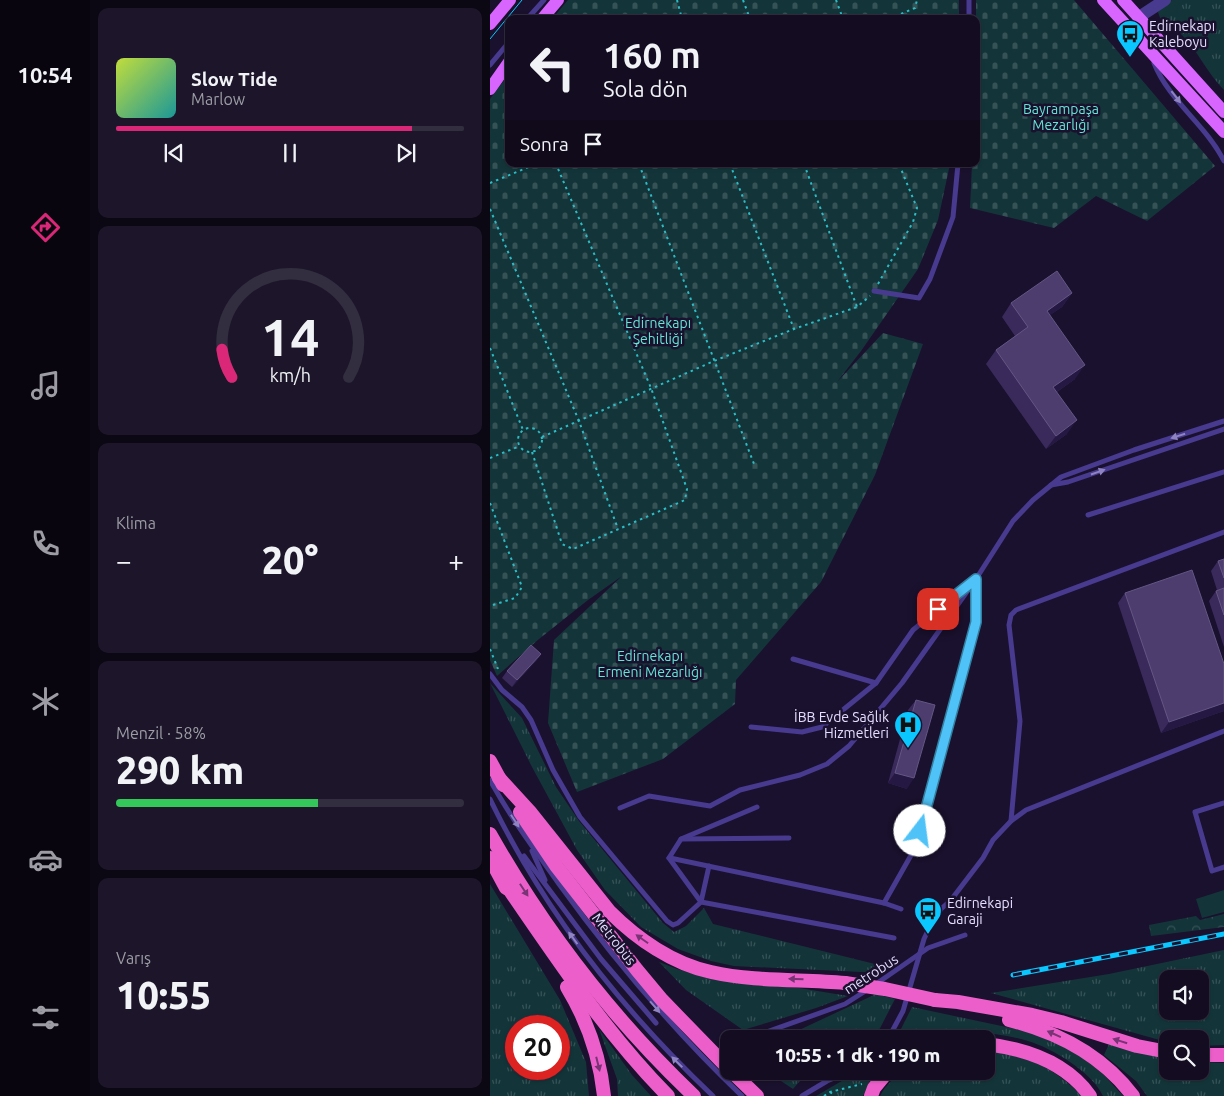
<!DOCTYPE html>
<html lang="tr">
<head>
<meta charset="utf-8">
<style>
  body { margin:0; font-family:Ubuntu,sans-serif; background:#1d162a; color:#f1f3f6; height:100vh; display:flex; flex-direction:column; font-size:19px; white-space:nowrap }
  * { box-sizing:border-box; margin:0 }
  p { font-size:16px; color:#9d9ca5 }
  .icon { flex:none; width:28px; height:28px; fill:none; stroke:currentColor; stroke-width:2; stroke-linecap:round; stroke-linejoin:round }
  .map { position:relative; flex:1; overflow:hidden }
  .drawer { display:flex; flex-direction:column; gap:8px; padding:8px; background:#0b0713; width:400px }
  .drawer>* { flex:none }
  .top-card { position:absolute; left:15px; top:15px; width:475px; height:152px; border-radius:10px; box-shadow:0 1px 4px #0004,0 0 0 1px #332d40; background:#140d22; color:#f1f3f6; overflow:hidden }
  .fabs { position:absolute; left:669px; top:970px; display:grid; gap:10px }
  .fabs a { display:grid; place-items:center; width:50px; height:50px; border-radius:10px; background:#140d22; box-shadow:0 1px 4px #0004,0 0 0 1px #332d40; font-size:25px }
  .speed { position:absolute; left:15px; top:1015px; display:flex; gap:10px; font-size:25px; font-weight:700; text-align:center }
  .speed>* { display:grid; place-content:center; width:65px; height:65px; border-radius:50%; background:#140d22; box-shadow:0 1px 4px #0004,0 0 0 1px #332d40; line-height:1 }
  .speed .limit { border:8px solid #d22; background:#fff; color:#111 }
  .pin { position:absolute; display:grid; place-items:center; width:42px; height:42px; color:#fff; margin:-21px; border-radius:10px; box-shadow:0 2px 8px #0006 }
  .me { position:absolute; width:55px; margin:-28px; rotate:15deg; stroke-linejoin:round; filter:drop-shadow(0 0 4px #0008) }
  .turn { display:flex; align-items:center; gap:18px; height:105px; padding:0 15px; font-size:22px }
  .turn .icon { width:65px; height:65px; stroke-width:2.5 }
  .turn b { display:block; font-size:35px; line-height:42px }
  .then { display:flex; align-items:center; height:48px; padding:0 15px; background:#0003; gap:10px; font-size:19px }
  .big { font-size:38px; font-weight:800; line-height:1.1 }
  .drawer .widget { flex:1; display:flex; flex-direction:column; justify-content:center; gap:8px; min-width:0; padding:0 18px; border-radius:10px; background:#1d162a }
  .drawer .dial { align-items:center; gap:0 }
  .dial svg { height:130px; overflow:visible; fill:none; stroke:#332d40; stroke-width:7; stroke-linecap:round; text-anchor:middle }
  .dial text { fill:#f1f3f6; stroke:none }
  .song { display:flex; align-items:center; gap:15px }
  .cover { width:60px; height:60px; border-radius:8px; background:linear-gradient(135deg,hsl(70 70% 55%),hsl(180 70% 35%)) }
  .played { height:5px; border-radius:2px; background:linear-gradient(90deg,#db2777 85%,#332d40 85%) }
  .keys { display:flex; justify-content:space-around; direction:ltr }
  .heat { display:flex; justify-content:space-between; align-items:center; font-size:28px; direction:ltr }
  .charge { height:8px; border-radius:4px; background:linear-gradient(90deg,#34c759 58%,#332d40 0) }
  .trip { position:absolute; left:230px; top:1030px; width:275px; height:50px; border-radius:10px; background:#140d22; box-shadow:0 1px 4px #0004,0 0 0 1px #332d40; font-weight:800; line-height:50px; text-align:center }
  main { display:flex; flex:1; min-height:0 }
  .tab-bar { display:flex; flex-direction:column; width:90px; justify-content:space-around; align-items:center; background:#08050e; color:#9d9ca5 }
  .tab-bar .icon { width:35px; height:35px }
  .tab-bar .active { color:#db2777 }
  .tab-bar b { font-size:22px; color:#f1f3f6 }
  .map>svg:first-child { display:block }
  .grass { fill:url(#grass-tufts); fill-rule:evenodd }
  .forest { fill:url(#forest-crowns) }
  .cemetery { fill:url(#cemetery-stones) }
  .park { fill:#133539 }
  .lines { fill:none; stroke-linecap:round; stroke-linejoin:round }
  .path { stroke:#2cbcc5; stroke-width:2; stroke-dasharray:2.5 4; stroke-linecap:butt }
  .service { stroke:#483a8f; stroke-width:5 }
  .tertiary { stroke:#483a8f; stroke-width:12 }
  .primary { stroke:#d965ff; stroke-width:12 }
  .trunk { stroke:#ec5fca; stroke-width:14 }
  .tram { stroke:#0ac8ff; stroke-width:1 }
  .rail-casing { stroke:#0ac8ff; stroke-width:5 }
  .rail { stroke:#1a112e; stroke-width:3; stroke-dasharray:9; stroke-linecap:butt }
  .trunk-bridge { stroke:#ec5fca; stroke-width:14 }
  .wall { fill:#3a2a5c }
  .shaded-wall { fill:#251842 }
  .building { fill:#4c3d6e; stroke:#645684 }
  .oneway { fill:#8f84c1 }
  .oneway2 { fill:#783474 }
  .route-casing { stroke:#337fa1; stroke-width:12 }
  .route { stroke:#4fc3f7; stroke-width:9 }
  .labels { text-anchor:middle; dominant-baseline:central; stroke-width:5; stroke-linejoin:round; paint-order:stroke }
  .poi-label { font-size:14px; fill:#e6deff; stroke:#1a112e; text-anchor:start }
  .park-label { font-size:14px; fill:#63e6d6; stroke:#1a112e }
  .street-label { font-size:14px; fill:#e6deff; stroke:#1a112e }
</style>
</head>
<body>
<main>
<nav class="tab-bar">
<b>10:54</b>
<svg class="icon active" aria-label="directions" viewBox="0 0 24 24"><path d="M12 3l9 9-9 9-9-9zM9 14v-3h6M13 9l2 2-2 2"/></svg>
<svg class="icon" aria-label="music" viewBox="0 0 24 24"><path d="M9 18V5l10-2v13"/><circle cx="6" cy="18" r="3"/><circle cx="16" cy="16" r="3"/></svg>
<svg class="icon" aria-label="phone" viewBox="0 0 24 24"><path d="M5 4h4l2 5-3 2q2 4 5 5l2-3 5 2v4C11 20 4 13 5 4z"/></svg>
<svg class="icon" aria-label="climate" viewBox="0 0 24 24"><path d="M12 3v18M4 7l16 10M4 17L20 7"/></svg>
<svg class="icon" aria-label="car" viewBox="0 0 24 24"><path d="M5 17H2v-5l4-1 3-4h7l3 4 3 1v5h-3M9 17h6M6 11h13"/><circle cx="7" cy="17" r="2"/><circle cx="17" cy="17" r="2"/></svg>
<svg class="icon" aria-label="filters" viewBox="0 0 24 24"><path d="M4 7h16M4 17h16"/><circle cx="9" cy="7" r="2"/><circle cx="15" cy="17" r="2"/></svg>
</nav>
<section class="drawer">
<div class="widget">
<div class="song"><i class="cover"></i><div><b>Slow Tide</b><p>Marlow</p></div></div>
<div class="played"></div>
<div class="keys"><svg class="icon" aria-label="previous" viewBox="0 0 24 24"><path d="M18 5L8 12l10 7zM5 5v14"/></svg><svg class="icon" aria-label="pause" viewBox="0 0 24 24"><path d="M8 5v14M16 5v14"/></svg><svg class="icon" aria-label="next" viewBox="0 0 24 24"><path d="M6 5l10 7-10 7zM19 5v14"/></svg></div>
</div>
<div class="widget dial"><svg viewBox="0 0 100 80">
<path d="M14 69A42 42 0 1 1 86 69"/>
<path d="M14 69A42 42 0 0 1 8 52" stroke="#db2777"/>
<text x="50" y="56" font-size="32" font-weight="700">14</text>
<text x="50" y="72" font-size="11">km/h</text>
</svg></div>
<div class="widget"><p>Klima</p>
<div class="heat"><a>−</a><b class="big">20°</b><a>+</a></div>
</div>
<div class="widget"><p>Menzil · 58%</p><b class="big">290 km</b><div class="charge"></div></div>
<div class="widget"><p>Varış</p><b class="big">10:55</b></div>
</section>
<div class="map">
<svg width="734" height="1096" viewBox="0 0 734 1096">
  <defs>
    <pattern id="grass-tufts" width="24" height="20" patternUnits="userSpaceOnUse" patternTransform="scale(1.25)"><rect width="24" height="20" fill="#133539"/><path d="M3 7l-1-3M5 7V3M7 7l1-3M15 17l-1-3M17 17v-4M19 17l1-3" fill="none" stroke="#355257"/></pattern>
    <pattern id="forest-crowns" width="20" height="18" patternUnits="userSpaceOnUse" patternTransform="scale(1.25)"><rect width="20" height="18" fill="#133539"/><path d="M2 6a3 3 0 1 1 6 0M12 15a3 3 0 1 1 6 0" fill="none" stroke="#355257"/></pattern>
    <pattern id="cemetery-stones" width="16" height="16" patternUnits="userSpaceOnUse" patternTransform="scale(1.25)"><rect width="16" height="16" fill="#133539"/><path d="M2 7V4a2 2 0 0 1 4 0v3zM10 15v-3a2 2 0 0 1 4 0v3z" fill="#355257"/></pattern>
  </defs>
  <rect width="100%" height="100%" fill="#1a112e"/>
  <g class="grass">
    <path d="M682,0H734V90C717,73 707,49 690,33C681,24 672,27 668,12L673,4Z"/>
    <path d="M0,683L32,718L66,787L89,821L173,923L184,932L196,926L214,908L223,924L397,967L393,973L244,966L221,961L188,949L151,927L115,890L87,850L42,767Z"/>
    <path d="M0,884L70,1000L96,1062L99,1096H0ZM26,1026H69V1069H26Z"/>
    <path d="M734,950V1045L710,1046V1039H678L677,1042L501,993L619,974ZM678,979H710V1011H678Z"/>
    <path d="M169,962L187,969L221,979L266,985L309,988L358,996L326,1008L253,1030L196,990Z"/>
    <path d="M386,994L405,999L386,1036L382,1039H290Z"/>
    <path d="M422,1007L544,1033L571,1044L593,1058L613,1074L633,1096H613C602,1072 562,1048 538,1041C521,1036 502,1033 485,1032C469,1032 455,1037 440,1039C429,1040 417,1039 406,1039Z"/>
    <path d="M109,1029L142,1075L161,1096H128L127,1079Z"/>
    <path d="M619,1044L677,1058L678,1071H710V1062L734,1063V1096H657L646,1081L614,1055Z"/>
    <path d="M496,1050C539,1058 561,1065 592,1096H390L394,1089L410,1071H496Z"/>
    <path d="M286,1071H324L314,1076L303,1089L291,1081Z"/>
    <path d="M369,1071H386L381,1078L373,1096H326Z"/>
  </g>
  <path class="forest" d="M734,914V927L661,936L659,925L706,916L710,920Z"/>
  <g class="cemetery">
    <path d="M78,0H469V19H62Z"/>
    <path d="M486,0H584L725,166L657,221L606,196L564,228L480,208L482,164H486Z"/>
    <path d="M19,74V164H460L448,220L428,269L371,351L347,382L393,333L433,344L385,475L331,582L246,680L245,704L173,759L87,792L58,723L64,640L132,576L98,600L49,639L7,676L0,660V99Z"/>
  </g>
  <path class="park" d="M734,890V912L712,918L706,899Z"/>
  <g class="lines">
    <g class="path">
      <path d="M187,0L192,19"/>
      <path d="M253,0L260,19"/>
      <path d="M346,0L353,19"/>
      <path d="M399,19L425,8L427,0"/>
      <path d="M149,164L264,464"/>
      <path d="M240,164L304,329"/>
      <path d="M314,164L367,307"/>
      <path d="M0,183L46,164"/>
      <path d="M0,209L89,421L128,529"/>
      <path d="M388,284L423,222L427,208L409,164"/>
      <path d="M0,348L33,430"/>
      <circle cx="40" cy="440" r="12"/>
      <path d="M52,437L224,361L304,329L367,307L380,296"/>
      <path d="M42,452L72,544L83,549L195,500L197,489L161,388L66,164"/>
      <path d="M0,458L30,446"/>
      <path d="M0,503L32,587L25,598L0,606"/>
      <path d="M0,649L8,669"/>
      <path d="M455,1039L487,1036"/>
      <path d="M340,1092L345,1096"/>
      <path d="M334,1096L340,1092L372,1084"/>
    </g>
    <g class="service">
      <path d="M479,0V19"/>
      <path d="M37,19L54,0"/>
      <path d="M664,63C679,101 716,125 734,161"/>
      <path d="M0,65L19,42"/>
      <path d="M384,291L429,298L440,279L463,217L468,164"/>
      <path d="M561,485L578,482L734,429"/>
      <path d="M598,515L734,472"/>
      <path d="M303,659L386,683"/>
      <path d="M0,674L12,690L32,707L41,720L63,770L90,817L177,921L183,925L188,923L211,902L219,866"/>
      <path d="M261,727L312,732L332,727L386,683L423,630L480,584"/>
      <path d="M0,780C20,817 45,850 69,884C124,960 184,1031 252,1096"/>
      <path d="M0,799C55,913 131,1009 223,1096"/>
      <path d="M734,803L705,812L722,871L734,867"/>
      <path d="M130,808L159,796L220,806L250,790L310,775L337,764L359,746L412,683L486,579L523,521L543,500L571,477L644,450L734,421"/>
      <path d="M521,821L530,721L519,625L521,615L526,610L734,532"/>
      <path d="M191,839L299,838"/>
      <path d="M42,851L55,880"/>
      <path d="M34,856L111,959L166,1023"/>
      <path d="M179,858L211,902L404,938"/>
      <path d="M179,858L191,839L267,807"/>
      <path d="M180,858L394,903L411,909"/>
      <path d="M394,903L424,850L485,622L486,579"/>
      <path d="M386,984L438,948L475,935"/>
      <path d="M260,1038L355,1004L377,990"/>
      <path d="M398,1039L413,1011L434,939L442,922L451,909L461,900L493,858L503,840L521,821L536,810L734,731"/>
      <path d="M312,1096L337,1081L361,1071"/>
    </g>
    <path class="tertiary" d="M649,17L675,0"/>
    <g class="primary">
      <path d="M613,0L734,132"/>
      <path d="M633,0L734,112"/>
      <path d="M52,19L68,0"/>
      <path d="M0,24L20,0"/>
      <path d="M0,89L19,62"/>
    </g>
    <g class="trunk">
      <path d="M0,761L13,785"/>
      <path d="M9,778L41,813L120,912C147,939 183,964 221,972C265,982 311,979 355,983"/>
      <path d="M30,812L67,867L147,970L172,1000L239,1069"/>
      <path d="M0,834C55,931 123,1019 204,1096"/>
      <path d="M0,858L16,888"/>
      <path d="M12,879C64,954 113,1030 178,1096"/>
      <path d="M77,987C97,1020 110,1057 114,1096"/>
      <path d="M445,1000L468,1002L542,1015L571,1022L647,1046L678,1052"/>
      <path d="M519,1020C567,1032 612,1055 643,1096"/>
      <path d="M496,1044C536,1049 576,1062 600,1096"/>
      <path d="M710,1055H734"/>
      <path d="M241,1071L267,1096"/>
      <path d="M381,1096L384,1088L398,1071"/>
    </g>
    <path class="tram" d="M0,39L32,0"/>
    <defs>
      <path id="rail" d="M523,975L734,934"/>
    </defs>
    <use href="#rail" class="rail-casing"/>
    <use href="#rail" class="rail"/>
    <path class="trunk-bridge" d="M355,983L395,989L445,1000"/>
  </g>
  <g class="wall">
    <path d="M582,293L572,307L560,315L585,379L567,392L577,434L556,449L496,364L506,350L525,336L512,317L521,303Z"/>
    <path d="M734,559V647L719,601L726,591L727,590L721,571L728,561Z"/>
    <path d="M635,593L734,664V711L671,733L628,603Z"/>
    <path d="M51,654L46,661L22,687L12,678L17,671Z"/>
    <path d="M426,700L417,789L398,783L418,710Z"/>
  </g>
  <g class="shaded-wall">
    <path d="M582,293L572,307L547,324L557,311Z"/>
    <path d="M595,365L585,379L554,401L563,387Z"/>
    <path d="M587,420L577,434L556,449L566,436Z"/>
    <path d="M51,654L46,661L22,687L27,680Z"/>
    <path d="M734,703V711L671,733L679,722Z"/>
    <path d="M405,773L424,778L417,789L398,783Z"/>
  </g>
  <g class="building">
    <path d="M567,271L582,293L557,311L595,365L563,387L587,420L566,436L506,350L538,327L521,303Z"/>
    <path d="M734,559V578L728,561Z"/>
    <path d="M702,570L734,664V703L679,722L635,593Z"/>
    <path d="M734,588V615L726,591Z"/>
    <path d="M41,645L51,654L27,680L17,671Z"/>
    <path d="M426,700L445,705L424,778L405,773Z"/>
  </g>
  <defs><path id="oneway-solid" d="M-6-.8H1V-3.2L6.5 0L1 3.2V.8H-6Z" transform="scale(1.25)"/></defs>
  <g class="oneway">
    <use href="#oneway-solid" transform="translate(686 97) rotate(52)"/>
    <use href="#oneway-solid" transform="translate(688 436) rotate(162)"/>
    <use href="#oneway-solid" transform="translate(608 472) rotate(-19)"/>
    <use href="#oneway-solid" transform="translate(25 821) rotate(57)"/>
    <use href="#oneway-solid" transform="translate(83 938) rotate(-126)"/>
    <use href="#oneway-solid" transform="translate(165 1007) rotate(49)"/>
    <use href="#oneway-solid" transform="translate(187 1062) rotate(-135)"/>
  </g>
  <g class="oneway2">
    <use href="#oneway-solid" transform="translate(34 890) rotate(57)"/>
    <use href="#oneway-solid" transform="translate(152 939) rotate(-145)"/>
    <use href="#oneway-solid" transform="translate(306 979) rotate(-178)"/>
    <use href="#oneway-solid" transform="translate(564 1034) rotate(-156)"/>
    <use href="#oneway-solid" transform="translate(630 1041) rotate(-163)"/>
    <use href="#oneway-solid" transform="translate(108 1064) rotate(76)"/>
  </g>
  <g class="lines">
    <defs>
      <path id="route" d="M430,831L486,622V579L448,609"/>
    </defs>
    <use href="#route" class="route-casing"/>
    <use href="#route" class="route"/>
  </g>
  <defs>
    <symbol id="bus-pin" viewBox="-11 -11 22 30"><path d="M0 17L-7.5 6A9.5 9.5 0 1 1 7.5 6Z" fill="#0ac8ff" stroke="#1a112e"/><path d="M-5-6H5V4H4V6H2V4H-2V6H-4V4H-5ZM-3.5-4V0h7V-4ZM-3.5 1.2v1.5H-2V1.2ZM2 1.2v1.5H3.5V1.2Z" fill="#111"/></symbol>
    <symbol id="hospital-pin" viewBox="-11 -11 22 30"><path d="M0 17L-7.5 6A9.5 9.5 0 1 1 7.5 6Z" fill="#0ac8ff" stroke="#1a112e"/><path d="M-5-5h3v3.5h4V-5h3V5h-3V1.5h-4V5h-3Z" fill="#111"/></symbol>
  </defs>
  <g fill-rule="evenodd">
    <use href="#bus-pin" x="624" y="18" width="32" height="43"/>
    <use href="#hospital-pin" x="402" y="709" width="32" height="43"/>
    <use href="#bus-pin" x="422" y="895" width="32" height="43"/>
  </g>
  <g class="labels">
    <g class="poi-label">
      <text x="659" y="26">Edirnekapı<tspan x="659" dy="16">Kaleboyu</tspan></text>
      <text x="399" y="717" text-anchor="end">İBB Evde Sağlık<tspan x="399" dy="16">Hizmetleri</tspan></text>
      <text x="457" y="903">Edirnekapi<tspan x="457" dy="16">Garaji</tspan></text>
    </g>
    <g class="park-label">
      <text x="571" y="109">Bayrampaşa<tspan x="571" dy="16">Mezarlığı</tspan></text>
      <text x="168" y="323">Edirnekapı<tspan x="168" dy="16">Şehitliği</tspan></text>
      <text x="160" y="656">Edirnekapı<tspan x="160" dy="16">Ermeni Mezarlığı</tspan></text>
    </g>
    <g class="street-label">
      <text transform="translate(124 939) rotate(52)">Metrobüs</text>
      <text transform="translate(381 974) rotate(-33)">metrobus</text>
    </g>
  </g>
</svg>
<div class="fabs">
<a><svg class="icon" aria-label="sound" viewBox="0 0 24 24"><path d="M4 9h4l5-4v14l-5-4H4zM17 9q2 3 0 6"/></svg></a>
<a><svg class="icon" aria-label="search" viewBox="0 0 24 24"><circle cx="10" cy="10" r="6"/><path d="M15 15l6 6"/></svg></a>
</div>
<div class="speed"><div class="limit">20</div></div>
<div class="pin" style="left:448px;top:609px;background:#d93025"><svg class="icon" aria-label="arrive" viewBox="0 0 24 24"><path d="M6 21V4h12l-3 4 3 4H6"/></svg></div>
<svg class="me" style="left:430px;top:831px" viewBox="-20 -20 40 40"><circle r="19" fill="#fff"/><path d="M0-13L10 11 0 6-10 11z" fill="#4fc3f7"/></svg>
<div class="trip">10:55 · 1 dk · 190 m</div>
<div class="top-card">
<div class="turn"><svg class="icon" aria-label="left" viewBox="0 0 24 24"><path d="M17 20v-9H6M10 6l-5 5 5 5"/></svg><div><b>160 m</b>Sola dön</div></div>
<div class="then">Sonra<svg class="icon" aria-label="arrive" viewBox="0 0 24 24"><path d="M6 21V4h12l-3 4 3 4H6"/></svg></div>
</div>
</div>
</main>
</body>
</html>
